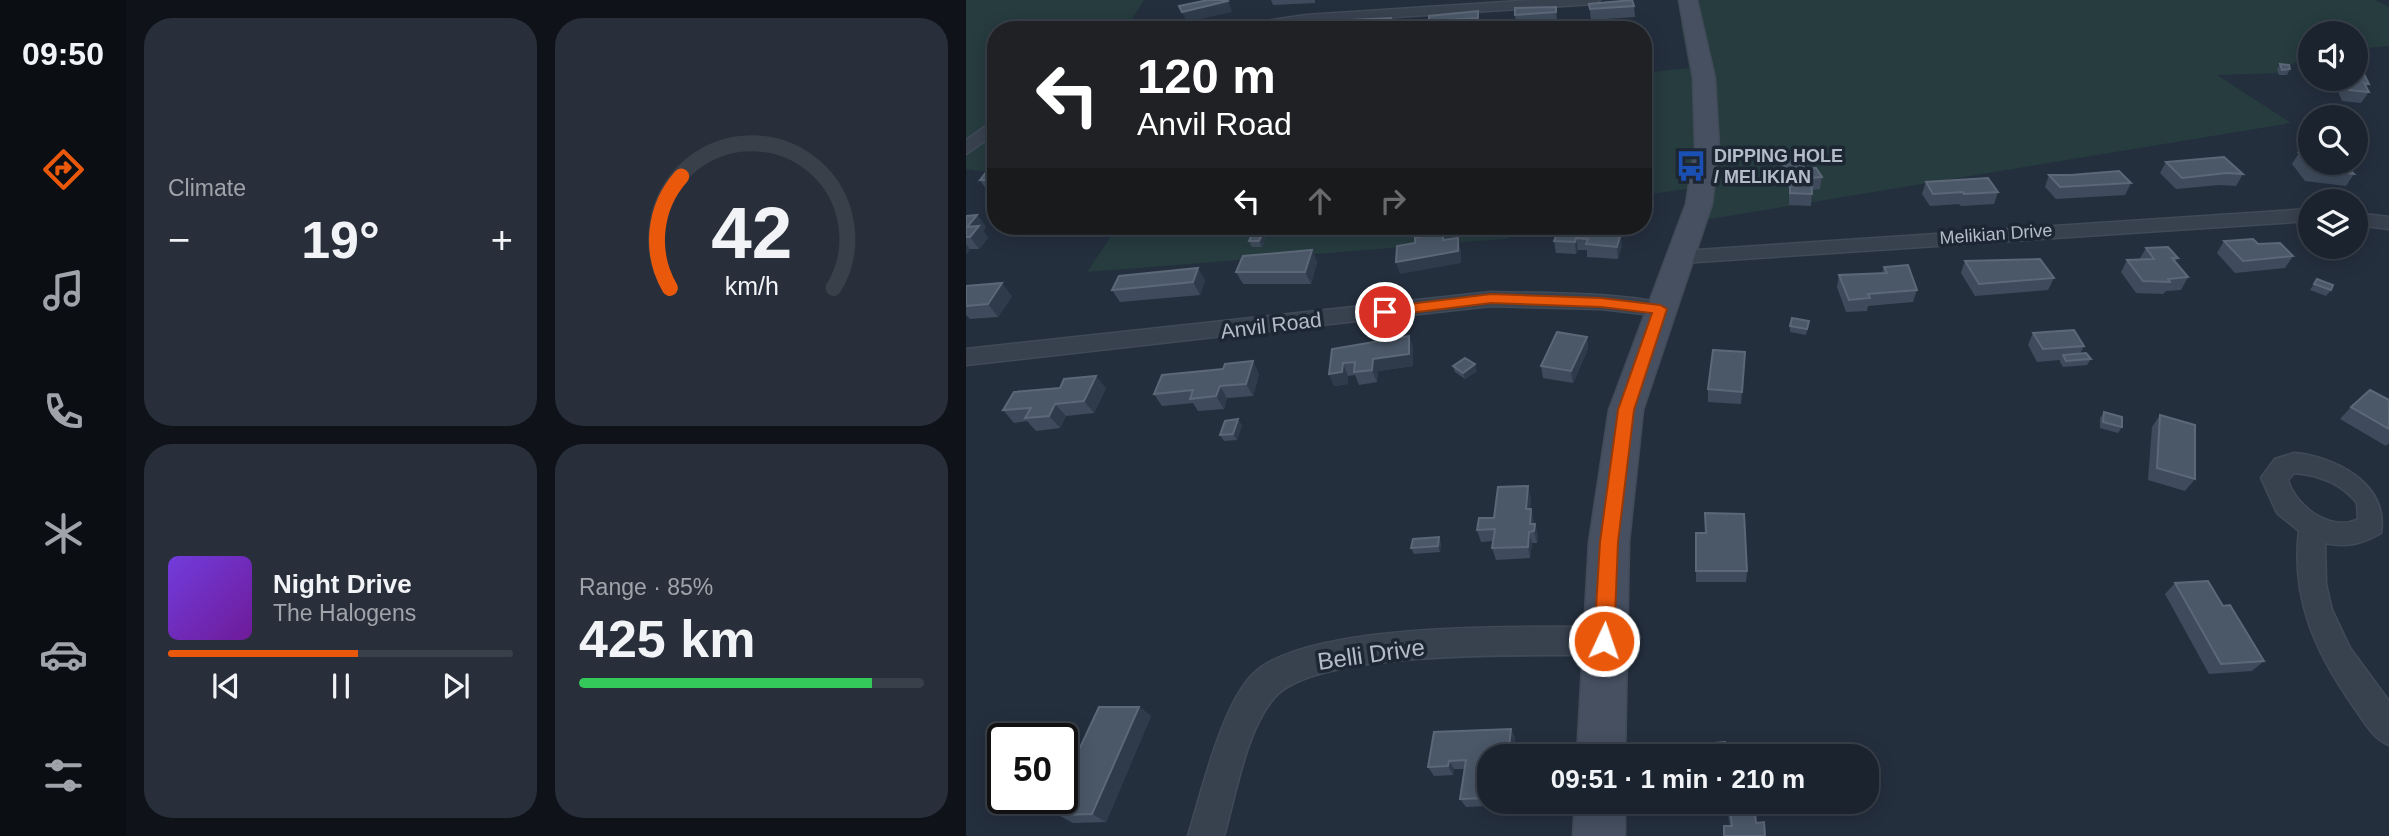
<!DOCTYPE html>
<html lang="en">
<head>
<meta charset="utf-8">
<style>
  body { margin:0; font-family:Helvetica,sans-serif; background:#282f3a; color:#f1f3f6; height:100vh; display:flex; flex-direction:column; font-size:26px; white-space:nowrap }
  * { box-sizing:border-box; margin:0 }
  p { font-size:23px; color:#a0a4aa }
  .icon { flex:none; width:38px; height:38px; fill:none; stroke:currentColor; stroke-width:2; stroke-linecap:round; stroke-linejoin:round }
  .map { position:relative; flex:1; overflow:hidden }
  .drawer { display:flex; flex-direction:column; gap:18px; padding:18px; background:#0f1319; width:840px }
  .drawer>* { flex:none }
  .hud { position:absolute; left:21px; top:21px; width:665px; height:214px; border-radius:28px; box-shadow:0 4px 18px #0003,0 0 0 2px #39404a; background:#202124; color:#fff; overflow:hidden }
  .fabs { position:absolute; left:1332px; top:21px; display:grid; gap:14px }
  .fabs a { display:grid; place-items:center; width:70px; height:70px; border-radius:50%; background:#1b232e; box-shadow:0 4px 18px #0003,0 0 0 2px #39404a; font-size:35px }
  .speed { position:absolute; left:21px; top:723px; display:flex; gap:14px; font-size:35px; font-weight:700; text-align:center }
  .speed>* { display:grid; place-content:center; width:91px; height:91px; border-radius:50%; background:#1b232e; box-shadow:0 4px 18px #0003,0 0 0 2px #39404a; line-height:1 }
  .speed .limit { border:4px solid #111; border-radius:10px; background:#fff; color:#111 }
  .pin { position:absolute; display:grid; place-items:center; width:60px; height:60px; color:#fff; margin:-30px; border:4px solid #fff; border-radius:50%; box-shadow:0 2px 7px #0007 }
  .me { position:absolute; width:77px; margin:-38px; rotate:3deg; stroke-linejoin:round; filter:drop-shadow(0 0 5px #0008) }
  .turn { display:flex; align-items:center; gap:24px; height:147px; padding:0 35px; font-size:32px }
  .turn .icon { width:91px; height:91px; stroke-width:2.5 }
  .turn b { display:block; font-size:49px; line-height:60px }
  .lanes { display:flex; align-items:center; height:66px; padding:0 35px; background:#0003; justify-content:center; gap:35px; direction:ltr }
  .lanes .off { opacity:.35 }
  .big { font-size:52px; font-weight:800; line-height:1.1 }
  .drawer .tile { flex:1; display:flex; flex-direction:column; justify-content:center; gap:10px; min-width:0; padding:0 24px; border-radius:28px; background:#282f3a }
  .drawer .dial { align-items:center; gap:0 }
  .dial svg { height:182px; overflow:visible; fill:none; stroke:#39404a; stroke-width:7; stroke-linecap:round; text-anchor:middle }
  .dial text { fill:#f1f3f6; stroke:none }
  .song { display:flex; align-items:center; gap:21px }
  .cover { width:84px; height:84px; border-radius:10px; background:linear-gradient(135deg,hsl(260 70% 55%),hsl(280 70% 35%)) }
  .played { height:7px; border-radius:4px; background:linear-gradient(90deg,#ea580c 55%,#39404a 55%) }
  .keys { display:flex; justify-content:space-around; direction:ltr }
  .heat { display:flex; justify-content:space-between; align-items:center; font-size:38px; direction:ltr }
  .charge { height:10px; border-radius:5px; background:linear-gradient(90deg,#34c759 85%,#39404a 0) }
  .drawer .tiles { flex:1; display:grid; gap:18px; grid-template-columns:repeat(2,1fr) }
  .trip { position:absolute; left:511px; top:744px; width:402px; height:70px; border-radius:28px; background:#1b232e; box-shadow:0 4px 18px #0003,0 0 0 2px #39404a; font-weight:800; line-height:70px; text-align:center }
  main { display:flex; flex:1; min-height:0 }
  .tabs { display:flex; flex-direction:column; width:126px; justify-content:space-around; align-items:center; background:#0b0e12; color:#a0a4aa }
  .tabs .icon { width:49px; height:49px }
  .tabs .on { color:#ea580c }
  .tabs b { font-size:32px; color:#f1f3f6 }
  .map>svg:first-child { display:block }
  .green { fill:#263c3f }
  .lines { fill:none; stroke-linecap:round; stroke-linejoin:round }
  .street-casing { stroke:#414a57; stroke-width:3 }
  .secondary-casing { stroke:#414a57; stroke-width:3 }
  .street { fill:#38414e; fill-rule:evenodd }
  .secondary { fill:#465061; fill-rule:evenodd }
  .wall { fill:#3f4b5c }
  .shaded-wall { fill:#2f3b4b }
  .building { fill:#4b5868; stroke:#5c6777; stroke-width:2 }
  .route { fill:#ea580c; stroke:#983908; stroke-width:2 }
  .labels { text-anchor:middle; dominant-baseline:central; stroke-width:7; stroke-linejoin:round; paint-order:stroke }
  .far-poi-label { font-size:18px; font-weight:bold; fill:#b4bcc9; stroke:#1d2633; text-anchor:start }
  .far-street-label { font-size:18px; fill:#b4bcc9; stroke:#1d2633 }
  .street-label { font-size:21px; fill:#b4bcc9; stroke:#1d2633 }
  .near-street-label { font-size:24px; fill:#b4bcc9; stroke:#1d2633 }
</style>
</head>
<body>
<main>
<nav class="tabs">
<b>09:50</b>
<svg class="icon on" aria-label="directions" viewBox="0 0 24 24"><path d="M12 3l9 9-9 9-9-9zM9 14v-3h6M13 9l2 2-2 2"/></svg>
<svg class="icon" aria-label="music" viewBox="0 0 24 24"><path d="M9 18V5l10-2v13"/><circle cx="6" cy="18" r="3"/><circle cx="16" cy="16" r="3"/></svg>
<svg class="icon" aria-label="phone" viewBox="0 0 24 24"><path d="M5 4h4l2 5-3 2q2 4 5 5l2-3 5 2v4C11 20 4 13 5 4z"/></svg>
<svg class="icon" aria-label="climate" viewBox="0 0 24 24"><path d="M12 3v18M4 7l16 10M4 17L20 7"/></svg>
<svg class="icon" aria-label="car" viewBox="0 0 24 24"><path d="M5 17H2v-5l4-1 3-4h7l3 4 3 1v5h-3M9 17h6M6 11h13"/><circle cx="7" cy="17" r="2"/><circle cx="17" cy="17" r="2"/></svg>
<svg class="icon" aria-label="filters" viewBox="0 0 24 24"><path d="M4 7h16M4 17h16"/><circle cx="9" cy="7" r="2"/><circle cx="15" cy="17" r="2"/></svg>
</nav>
<section class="drawer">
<div class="tiles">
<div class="tile"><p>Climate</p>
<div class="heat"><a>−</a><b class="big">19°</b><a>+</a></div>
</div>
<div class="tile dial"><svg viewBox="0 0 100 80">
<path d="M14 69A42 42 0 1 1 86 69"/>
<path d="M14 69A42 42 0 0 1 19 20" stroke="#ea580c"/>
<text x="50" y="56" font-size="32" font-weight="700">42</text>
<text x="50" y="72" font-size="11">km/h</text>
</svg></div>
<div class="tile">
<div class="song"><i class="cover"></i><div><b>Night Drive</b><p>The Halogens</p></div></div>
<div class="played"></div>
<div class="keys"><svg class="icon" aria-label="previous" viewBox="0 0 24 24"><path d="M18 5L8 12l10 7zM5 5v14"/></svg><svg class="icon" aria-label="pause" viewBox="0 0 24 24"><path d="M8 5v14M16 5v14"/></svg><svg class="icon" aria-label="next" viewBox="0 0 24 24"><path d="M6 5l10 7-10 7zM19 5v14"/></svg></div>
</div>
<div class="tile"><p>Range · 85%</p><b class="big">425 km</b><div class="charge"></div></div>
</div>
</section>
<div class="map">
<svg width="1423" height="836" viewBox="0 0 1423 836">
  <rect width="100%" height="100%" fill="#242f3e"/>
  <g class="green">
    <path d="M0,0H178L159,30H30V173L0,169Z"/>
    <path d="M719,0H1409L1423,7V46L1390,49V33H1344V55L1337,56L1316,73L1251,75L1325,123L738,220L735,187L677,195V73L723,68L715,25Z"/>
    <path d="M152,226H567L540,239L121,272Z"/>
  </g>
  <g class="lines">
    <defs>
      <g id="street">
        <path d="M569,0H634L628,4L340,23L295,30H259L266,26L340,15Z"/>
        <path d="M30,119V133L0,154V140Z"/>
        <path d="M1344,209V221L716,263L706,257L716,251Z"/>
        <path d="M1390,213L1423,217V229L1390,225Z"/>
        <path d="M525,292C551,293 694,292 705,309L694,316L635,309L525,306L0,365V349Z"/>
        <path d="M1328,453C1366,456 1423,482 1415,533C1396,544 1380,548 1359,543L1360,584L1366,610L1384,648L1423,701V745C1406,738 1398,721 1387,706C1349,652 1325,598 1333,531L1311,513L1295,478L1309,459ZM1328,473C1353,475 1375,483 1391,503L1392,519C1365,533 1329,506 1322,480Z"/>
        <path d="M638,627L649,631L653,641L649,651L638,655C571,656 353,648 309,697C280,729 270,795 258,836H222C235,794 256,703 288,673C344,621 559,627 638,627Z"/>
      </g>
      <g id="secondary">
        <path d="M713,0H731L749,78L753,147L746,204L677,410L663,542L659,756H611L623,542L643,410L720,204L729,147L727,78Z"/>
        <path d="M609,802H659V836H607Z"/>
      </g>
    </defs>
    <use href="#street" class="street-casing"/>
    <use href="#secondary" class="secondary-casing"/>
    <use href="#street" class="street"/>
    <use href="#secondary" class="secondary"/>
  </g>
  <g class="wall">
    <path d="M305,0H349V3L307,5Z"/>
    <path d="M623,4L668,6L669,17L625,20Z"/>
    <path d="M590,7L591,23L550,25L549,15Z"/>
    <path d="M512,11L514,28L465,30L463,22Z"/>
    <path d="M425,18L427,30H382L381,27Z"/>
    <path d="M1314,64L1324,69L1321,75H1313L1311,69Z"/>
    <path d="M1367,79H1390L1403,84L1400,87L1403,92L1395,103L1376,101Z"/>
    <path d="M1333,153L1388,174L1380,186L1339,181L1326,164Z"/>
    <path d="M30,155V192H22L14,180L25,166L23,164Z"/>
    <path d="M816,162L839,169L856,177L854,189L846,190L845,206L823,205V188L814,173Z"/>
    <path d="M1200,162L1277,174L1270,186L1253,185L1210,189L1194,173Z"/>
    <path d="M1083,175L1165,183L1159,195L1090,199L1079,187Z"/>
    <path d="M960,182L1032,192L1028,204L995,206L993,204L964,206L956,194Z"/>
    <path d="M11,215L20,227L17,231L22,238L13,249H4L0,254V216Z"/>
    <path d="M522,228V234L510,235L509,229Z"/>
    <path d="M593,229L656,245L652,259L621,257V250H612L610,254L590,253L588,241Z"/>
    <path d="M297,232L300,238L296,247H286L283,241Z"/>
    <path d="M1258,241L1292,244L1327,256L1319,268L1269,273L1251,253Z"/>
    <path d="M1180,248L1212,258L1209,262L1222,277L1215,290L1200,291L1197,294L1170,293L1155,272L1161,260H1173Z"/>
    <path d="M346,250L351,262L345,284H277L270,272Z"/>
    <path d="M999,261L1088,278L1082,290L1009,296L995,273Z"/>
    <path d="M918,267L951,290L947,302L902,306L901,311L880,312L871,287L873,275L916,273Z"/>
    <path d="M1351,279L1365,290L1360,296L1344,290Z"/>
    <path d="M239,280L234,295L154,302L146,290Z"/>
    <path d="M0,286L46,296L32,317L4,319L0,315Z"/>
    <path d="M843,321L840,335L824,332V326Z"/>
    <path d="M1067,333L1118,346L1114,354L1125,359L1121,365L1097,367L1094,362V360L1071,362L1062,345Z"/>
    <path d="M443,336L447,348V366L412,371L411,382L393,385L389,375L382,376V384L368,386L363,374L366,349Z"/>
    <path d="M621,337L622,349L607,383L577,378L575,366Z"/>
    <path d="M779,352L775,404L742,402V389Z"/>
    <path d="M487,366L511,371L499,379L489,372Z"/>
    <path d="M293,374L287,396L261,398L258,409L232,411L227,403L196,406L188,394Z"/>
    <path d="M94,388H140L128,413L100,416L94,428L70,431L61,421L48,423L37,410Z"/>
    <path d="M1423,400V443L1420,446L1374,419L1385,407Z"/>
    <path d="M1138,412L1156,427L1152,433L1134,428V418Z"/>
    <path d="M1194,415L1229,479L1219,491L1182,480L1186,427Z"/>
    <path d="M276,425L271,440L258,441L254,435Z"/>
    <path d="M565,498L564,509H565L568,524H569L572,536L571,543H566L564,558L530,560L526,548L527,541L515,542L511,530Z"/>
    <path d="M739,513L781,571L780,582H730V533H739Z"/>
    <path d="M475,542L474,552L448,554L445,548Z"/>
    <path d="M1209,583L1257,606L1298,661L1286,671L1243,674L1199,594Z"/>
    <path d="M173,707L185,716L140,822L107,823L92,815L95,809L77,801L103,771Z"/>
    <path d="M545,729L549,738L547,756H523V802H542V805L500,807L494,799L499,769H488L487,775L468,776L462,767Z"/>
    <path d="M739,802H788L790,823L799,836H757L758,826H764L762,815L741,816Z"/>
  </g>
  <g class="shaded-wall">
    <path d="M262,1L266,12L221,22L216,12Z"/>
    <path d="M425,18L427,29V30H425L424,24Z"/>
    <path d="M679,164V176L677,182V169Z"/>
    <path d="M678,180L679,192L677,196V183Z"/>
    <path d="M11,215L20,227L17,231L22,238L13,249L4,237L1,227Z"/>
    <path d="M297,232L300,238L296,247L293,241Z"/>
    <path d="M655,233L656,245L652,259L651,247Z"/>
    <path d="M492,238L495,250V263L434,274L430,262Z"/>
    <path d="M610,238L612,250L610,254L609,242Z"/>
    <path d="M0,244L4,249L1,254L0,253Z"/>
    <path d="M346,250L351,262L345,284L339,272Z"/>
    <path d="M232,268L239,280L234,295L227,282Z"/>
    <path d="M36,283L46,296L32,317L22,304Z"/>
    <path d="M443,336L447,348V366L412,371L411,382L406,370L407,359Z"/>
    <path d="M621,337L622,349L607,383L605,371Z"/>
    <path d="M287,361L293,374L287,396L280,384Z"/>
    <path d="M377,363L382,376V384L368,386L363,374Z"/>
    <path d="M509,364L511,371L499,379L497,373Z"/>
    <path d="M130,376L140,388L128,413L118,401Z"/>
    <path d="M254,386L261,398L258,409L250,396Z"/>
    <path d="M89,404L100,416L94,428L83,416Z"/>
    <path d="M272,419L276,425L271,440L267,434Z"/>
    <path d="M562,486L565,498L563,521L560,509Z"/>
    <path d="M565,509L568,521L567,531L564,524Z"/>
    <path d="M569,524L572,536L571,543L568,531Z"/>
    <path d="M563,532L566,543L564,558L562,547Z"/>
    <path d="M473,537L475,542L474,552L472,546Z"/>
    <path d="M173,707L185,716L140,822L126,814Z"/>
    <path d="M545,729L549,738L547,756H542Z"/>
    <path d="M483,761L488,769L487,775L482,766Z"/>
  </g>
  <g class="building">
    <path d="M242,0H261L262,1L216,12L213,6Z"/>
    <path d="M666,0L668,6L624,9L623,4Z"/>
    <path d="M590,7V12L549,15V8Z"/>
    <path d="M512,11V18L481,20V24L463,22V16Z"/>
    <path d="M425,18L424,24L381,27L383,20Z"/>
    <path d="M336,25L337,30H302Z"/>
    <path d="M1314,64L1323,65L1324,69L1316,70Z"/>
    <path d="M1390,67L1395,68L1403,84L1398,83L1403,92L1383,90L1378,79H1390Z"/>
    <path d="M1333,153L1344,154V163H1378L1388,174L1346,169Z"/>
    <path d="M30,155V179L14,180L27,163L23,164Z"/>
    <path d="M1258,157L1277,174L1260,173L1216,178L1200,162Z"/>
    <path d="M832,159L839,169L850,168L856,177L845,178L846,194L824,193V176L816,162Z"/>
    <path d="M1153,171L1165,183L1094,187L1083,175H1105Z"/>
    <path d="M1022,178L1032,192L998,194L997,192L967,194L960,182Z"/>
    <path d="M11,215L1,227L13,226L4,237H0V216Z"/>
    <path d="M509,226H521L520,228L509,229Z"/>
    <path d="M593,229L655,233L651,247L620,244L622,239L610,238L609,242L588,241Z"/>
    <path d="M287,232H297L293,241H283Z"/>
    <path d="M477,234V240L492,238V251L430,262L431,246L449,243V237Z"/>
    <path d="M1287,239L1292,244L1314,243L1327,256L1277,261L1258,241Z"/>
    <path d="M1202,247L1212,258H1206L1222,277L1202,279L1204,282L1177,281L1161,260L1188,259L1180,248Z"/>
    <path d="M346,250L339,272H270L277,256Z"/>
    <path d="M1074,259L1088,278L1013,284L999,261Z"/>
    <path d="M942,265L951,290L902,294L904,298L883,300L873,275L921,273L918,267Z"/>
    <path d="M232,268L227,282L146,290L153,276Z"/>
    <path d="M1351,279L1367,285L1365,290L1348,284Z"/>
    <path d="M36,283L22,304L0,306V286Z"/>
    <path d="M826,318L843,321L841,329L824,326Z"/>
    <path d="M1108,330L1118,346L1077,349L1067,333Z"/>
    <path d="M591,332L621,337L605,371L575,366Z"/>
    <path d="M443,336V354L407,359L406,370L388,372L389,362L377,363L376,372L363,374L366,349Z"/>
    <path d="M747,350L779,352L776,392L742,389Z"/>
    <path d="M1120,353L1125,359L1100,361L1097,355Z"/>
    <path d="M499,358L509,364L497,373L487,366Z"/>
    <path d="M287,361L280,384L254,386L250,396L224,399L227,390L188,394L196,375L257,369L259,364Z"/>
    <path d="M130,376L118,401L89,404L83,416L59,418L65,408L37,410L48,392L94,388L98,379Z"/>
    <path d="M1404,390L1423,400V429L1385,407Z"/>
    <path d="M1138,412L1156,417V427L1137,422Z"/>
    <path d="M1194,415L1229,425V479L1191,468Z"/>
    <path d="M272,419L267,434L254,435L259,421Z"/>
    <path d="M562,486L560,509H565L564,524H569L568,531L563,532L562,547L526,548L529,529L511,530L513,518H528L532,487Z"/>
    <path d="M739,513L778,514L781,571H730V533H740Z"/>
    <path d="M473,537L472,546L445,548L447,539Z"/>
    <path d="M1242,581L1257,606L1264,605L1298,661L1255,664L1209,583Z"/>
    <path d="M133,707H173L126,814L92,815L99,800L77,801L79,798H96V771H103Z"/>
    <path d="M545,729L542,756H523V798L494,799L500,760L483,761L482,766L462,767L468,732Z"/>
    <path d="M759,742L760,749L781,747L782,756H737L736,744Z"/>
    <path d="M741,802H788L790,823L798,822L799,836H758V826H766L764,807L741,808Z"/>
  </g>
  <path class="route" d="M525,294L635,298L694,305L701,309L668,410L652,542L648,641L645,647L638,650L631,647L628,641L634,542L652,410L686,313L635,307L525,303L419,316L412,312L419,307Z"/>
  <defs>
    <symbol id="bus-bare" viewBox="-9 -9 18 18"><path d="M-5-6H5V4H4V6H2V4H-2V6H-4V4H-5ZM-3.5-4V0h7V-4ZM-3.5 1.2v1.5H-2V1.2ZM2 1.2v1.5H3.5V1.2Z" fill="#1a4fb4" stroke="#1d2633" stroke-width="2.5" paint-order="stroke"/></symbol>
  </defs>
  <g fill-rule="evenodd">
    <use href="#bus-bare" x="703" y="144" width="44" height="44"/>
  </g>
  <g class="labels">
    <g class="far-poi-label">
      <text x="748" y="156">DIPPING HOLE<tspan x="748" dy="21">/ MELIKIAN</tspan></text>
    </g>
    <g class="far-street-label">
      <text transform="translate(1030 234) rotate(-4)">Melikian Drive</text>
    </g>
    <g class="street-label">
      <text transform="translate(305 325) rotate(-7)">Anvil Road</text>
    </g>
    <g class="near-street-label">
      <text transform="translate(405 654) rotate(-8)">Belli Drive</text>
    </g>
  </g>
</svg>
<div class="fabs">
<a><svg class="icon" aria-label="sound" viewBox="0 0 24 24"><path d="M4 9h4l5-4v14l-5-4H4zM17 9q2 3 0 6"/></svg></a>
<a><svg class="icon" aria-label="search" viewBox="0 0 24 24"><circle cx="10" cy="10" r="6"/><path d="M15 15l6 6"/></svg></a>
<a><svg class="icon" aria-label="layers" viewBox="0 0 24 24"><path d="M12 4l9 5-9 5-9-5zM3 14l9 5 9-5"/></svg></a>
</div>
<div class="speed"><div class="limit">50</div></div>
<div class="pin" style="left:419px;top:312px;background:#d93025"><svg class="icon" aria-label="arrive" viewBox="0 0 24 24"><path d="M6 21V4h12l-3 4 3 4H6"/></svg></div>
<svg class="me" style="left:638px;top:641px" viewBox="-20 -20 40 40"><circle r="17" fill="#ea580c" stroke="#fff" stroke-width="3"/><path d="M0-11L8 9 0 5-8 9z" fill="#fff"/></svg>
<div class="trip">09:51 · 1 min · 210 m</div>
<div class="hud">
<div class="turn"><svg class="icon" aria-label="left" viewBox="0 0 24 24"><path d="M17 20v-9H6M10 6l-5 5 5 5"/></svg><div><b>120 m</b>Anvil Road</div></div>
<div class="lanes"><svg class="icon" aria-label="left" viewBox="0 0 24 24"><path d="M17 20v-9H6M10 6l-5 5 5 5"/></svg><svg class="icon off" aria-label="ahead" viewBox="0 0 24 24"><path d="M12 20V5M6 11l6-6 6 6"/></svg><svg class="icon off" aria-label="right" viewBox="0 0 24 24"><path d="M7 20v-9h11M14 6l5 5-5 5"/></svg></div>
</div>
</div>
</main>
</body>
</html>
